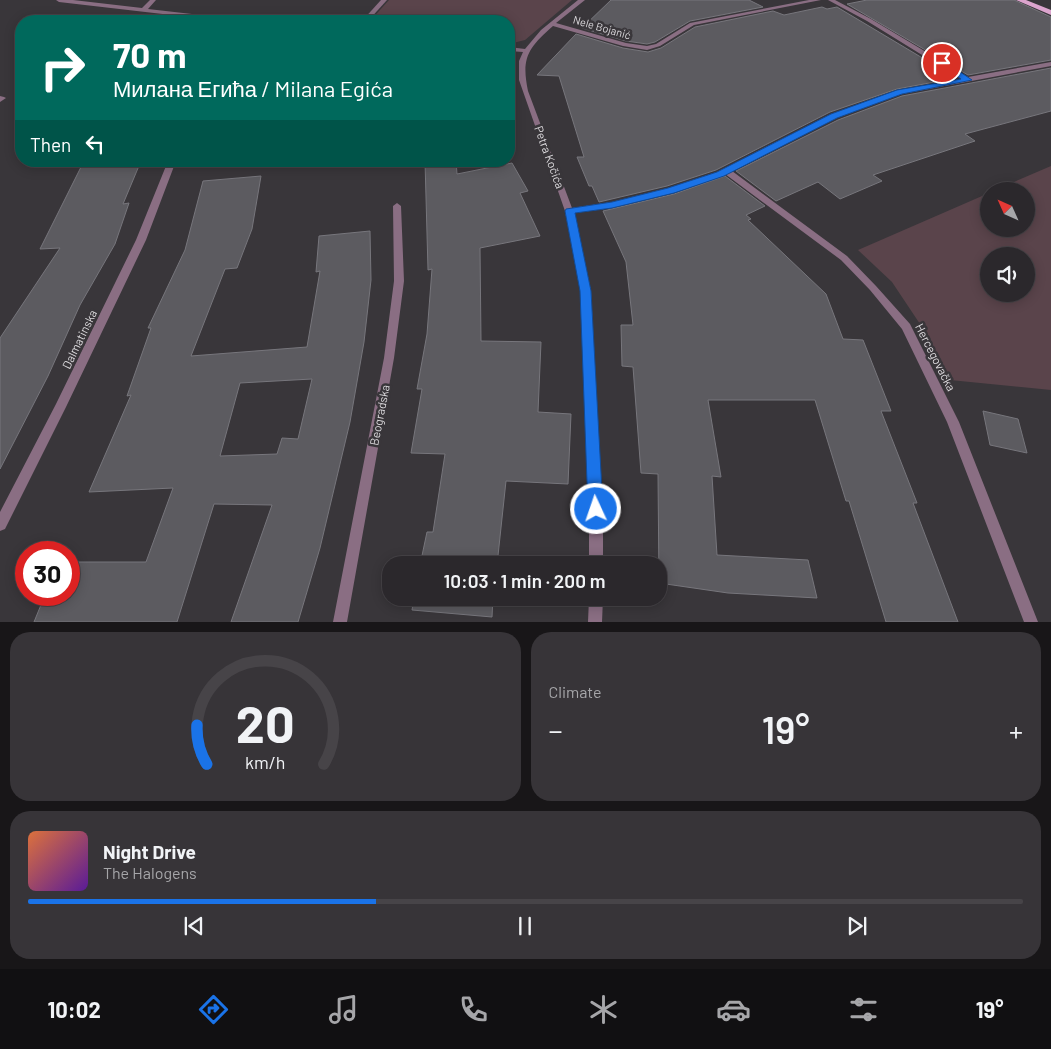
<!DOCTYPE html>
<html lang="en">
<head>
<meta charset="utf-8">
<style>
  body { margin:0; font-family:Barlow,sans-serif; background:#373438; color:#f1f3f6; height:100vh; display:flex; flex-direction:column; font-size:19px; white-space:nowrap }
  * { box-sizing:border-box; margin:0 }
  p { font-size:16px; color:#a6a6a9 }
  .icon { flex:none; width:28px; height:28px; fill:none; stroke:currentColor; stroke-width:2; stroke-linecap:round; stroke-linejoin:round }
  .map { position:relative; height:622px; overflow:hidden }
  .side { display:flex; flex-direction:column; gap:10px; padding:10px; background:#181618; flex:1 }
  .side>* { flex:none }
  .hud { position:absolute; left:15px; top:15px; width:500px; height:152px; border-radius:20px; box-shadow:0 2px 12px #0003,0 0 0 1px #474448; background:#00695c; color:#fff; overflow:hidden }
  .needle { width:32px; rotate:315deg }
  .fabs { position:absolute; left:980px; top:182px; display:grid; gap:10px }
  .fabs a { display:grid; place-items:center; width:55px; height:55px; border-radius:50%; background:#2b282c; box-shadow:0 2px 12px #0003,0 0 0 1px #474448; font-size:25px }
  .speed { position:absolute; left:15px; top:541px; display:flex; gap:10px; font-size:25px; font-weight:700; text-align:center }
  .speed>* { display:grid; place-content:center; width:65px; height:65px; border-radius:50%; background:#2b282c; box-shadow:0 2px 12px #0003,0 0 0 1px #474448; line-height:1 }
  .speed .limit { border:8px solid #d22; background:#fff; color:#111 }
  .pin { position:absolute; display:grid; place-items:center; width:42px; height:42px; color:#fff; margin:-21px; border:2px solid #fff; border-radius:50%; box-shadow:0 1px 5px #0007 }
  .me { position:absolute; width:55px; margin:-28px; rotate:357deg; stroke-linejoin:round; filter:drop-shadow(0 0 4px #0008) }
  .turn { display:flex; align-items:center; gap:18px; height:105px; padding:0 15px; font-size:22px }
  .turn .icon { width:65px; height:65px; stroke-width:2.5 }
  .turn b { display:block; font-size:35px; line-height:42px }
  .then { display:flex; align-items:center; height:48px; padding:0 15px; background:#0003; gap:10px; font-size:19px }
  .big { font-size:38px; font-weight:600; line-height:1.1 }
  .side .card { flex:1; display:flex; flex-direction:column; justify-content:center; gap:8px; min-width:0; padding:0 18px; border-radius:20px; background:#373438 }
  .side .dial { align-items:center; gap:0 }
  .dial svg { height:130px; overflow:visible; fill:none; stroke:#474448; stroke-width:7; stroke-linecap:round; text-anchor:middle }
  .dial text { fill:#f1f3f6; stroke:none }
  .song { display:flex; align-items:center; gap:15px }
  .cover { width:60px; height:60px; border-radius:8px; background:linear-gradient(135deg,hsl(20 70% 55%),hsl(270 70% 35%)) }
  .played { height:5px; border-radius:2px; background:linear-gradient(90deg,#1a73e8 35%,#474448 35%) }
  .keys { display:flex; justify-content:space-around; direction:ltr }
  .heat { display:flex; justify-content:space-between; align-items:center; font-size:28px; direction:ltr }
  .side .tiles { flex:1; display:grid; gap:10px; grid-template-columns:1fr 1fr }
  .card:last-child { grid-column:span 2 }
  .trip { position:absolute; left:382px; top:556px; width:285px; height:50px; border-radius:20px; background:#2b282c; box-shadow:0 2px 12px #0003,0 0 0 1px #474448; font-weight:600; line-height:50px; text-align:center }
  .dock { display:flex; height:80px; justify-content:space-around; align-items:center; background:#111012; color:#a6a6a9 }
  .dock .icon { width:35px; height:35px }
  .dock .active { color:#1a73e8 }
  .dock b { font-size:22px; color:#f1f3f6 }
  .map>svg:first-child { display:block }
  .green { fill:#5a444b; fill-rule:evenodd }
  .building { fill:#5c5b60; stroke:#77767c; fill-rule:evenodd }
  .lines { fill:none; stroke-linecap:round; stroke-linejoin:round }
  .minor { fill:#8a6e83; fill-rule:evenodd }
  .primary { fill:#dba4cd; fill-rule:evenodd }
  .route { fill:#1a73e8; stroke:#114b97 }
  .labels { text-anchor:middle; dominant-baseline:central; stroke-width:5; stroke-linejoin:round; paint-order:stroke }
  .far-street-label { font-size:11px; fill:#dddbde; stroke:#39363a }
  .street-label { font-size:12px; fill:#dddbde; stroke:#39363a }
</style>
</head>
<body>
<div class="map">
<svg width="1051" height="622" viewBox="0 0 1051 622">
  <rect width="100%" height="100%" fill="#39363a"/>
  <g class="green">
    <path d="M389,0H572L525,40L509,44V21H370Z"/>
    <path d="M1051,166V390L950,380L924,330L892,282L858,250L989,193V229H1026V191H993ZM1026,256V294H989V256Z"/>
  </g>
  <g class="building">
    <path d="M611,0H749L763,7L690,21L655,42L647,44L626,41L582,28Z"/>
    <path d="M867,0H1014L1051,17V60L968,75L847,4Z"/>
    <path d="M822,7L827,9L837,7L956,78L897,89L830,112L716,170L667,186L599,202L592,186H589L577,157H584L559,76L537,75L576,34L623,48L648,52L661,48L695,27L773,11L784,15Z"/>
    <path d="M1051,68V111L965,134L975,141L873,175L882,181L840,199L818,182L776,201L736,171L838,120L902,96Z"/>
    <path d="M106,161H141L123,204L129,203L115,244L80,305L48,376L0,469V338L60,248L40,249L83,163Z"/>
    <path d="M425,161H456L457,174L512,163L528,191L520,193L540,236L480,248L481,341L541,342L538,412L571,414L568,484L506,481L497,565H420L427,532H433L445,454L411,453L422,389H417L427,334L432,269L428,270Z"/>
    <path d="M261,176L252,229L237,268L225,269L191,356L307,347L320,271L316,272L319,236L370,231L371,280L364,342L350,422L320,548L298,622H231L272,505L214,504L177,622H34L45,595H69V562H146L173,488L89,492L131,395L127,396L151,328H148L185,250L203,181ZM312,379L298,439L282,438L277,454L220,456L240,383Z"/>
    <path d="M725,176L765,206L746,215L751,219L748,220L826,294L843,339L863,340L891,411H881L917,503H913L958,622H886L849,501H846L815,400H708L721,477L712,476L717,555L808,560L817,598L728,593L659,583L658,474L641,473L633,367L622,366L621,325H633L626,262L603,211L674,194Z"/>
    <path d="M983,411L1018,419L1027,453L990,445Z"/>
    <path d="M414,598H493L492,617L412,610Z"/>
  </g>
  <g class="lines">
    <g class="minor">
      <path d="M56,0H73L142,8L150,0H156L148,9L236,19L239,21H223L59,2Z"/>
      <path d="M381,0H387L368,21H362Z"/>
      <path d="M578,0H585L556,23L626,43L647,46L656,44L690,23L809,0H821L694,25L660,46L647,50L623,46L553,26C528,48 521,58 528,91L572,208L612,202L668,188L717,172L831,114L898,91L961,79L867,21L828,0H835L871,19L968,77L1051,62V66L902,94L837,118L732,171L847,256L876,286L910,324L959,422L1038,622H1024L947,422L902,329L870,290L841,260L725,174L674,192L612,208L574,213L591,291L603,529V565H589V529L581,291L565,211L519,80V61L523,52L509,51V47L525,49L541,30Z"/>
      <path d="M0,96L4,97L6,98L0,102Z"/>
      <path d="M168,161H176L146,240L66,407L5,529L0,531V512L56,404L136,240Z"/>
      <path d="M397,203L401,206L404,281L394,358L347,622H333L384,358L394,281L393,206Z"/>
      <path d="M589,598H603L602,622H588Z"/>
    </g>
    <path class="primary" d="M1016,0H1026L1051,10V15Z"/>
  </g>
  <path class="route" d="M939,61H944L972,80L902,94L837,118L724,176L674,193L612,208L575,213L591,291L603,509L601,514L596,516L590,514L588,509L580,291L565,211L566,209L612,202L668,188L717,172L831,114L897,90L961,79L939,64Z"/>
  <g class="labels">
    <g class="far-street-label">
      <text transform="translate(602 27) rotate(16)">Nele Bojanić</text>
    </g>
    <g class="street-label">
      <text transform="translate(550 157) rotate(70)">Petra Kočića</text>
      <text transform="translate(79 339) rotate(-64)">Dalmatinska</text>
      <text transform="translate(936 357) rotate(63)">Hercegovačka</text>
      <text transform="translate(379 415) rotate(-79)">Beogradska</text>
    </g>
  </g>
</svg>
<div class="fabs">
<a><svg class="needle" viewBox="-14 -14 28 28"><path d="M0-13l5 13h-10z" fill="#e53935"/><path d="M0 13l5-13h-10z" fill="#a6a6a9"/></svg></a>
<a><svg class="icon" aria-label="sound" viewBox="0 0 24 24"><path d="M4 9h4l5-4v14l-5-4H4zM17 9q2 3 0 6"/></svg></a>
</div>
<div class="speed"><div class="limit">30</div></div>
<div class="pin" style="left:942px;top:63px;background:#d93025"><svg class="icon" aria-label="arrive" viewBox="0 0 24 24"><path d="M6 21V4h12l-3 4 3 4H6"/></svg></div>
<svg class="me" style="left:596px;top:509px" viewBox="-20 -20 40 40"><circle r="17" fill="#1a73e8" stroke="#fff" stroke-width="3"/><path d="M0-11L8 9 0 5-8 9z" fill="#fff"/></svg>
<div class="trip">10:03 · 1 min · 200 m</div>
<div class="hud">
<div class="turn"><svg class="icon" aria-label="right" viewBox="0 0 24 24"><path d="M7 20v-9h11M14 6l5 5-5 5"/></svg><div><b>70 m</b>Милана Егића / Milana Egića</div></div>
<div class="then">Then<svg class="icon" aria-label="left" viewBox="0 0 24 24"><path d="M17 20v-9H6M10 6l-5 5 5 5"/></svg></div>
</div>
</div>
<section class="side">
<div class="tiles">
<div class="card dial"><svg viewBox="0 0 100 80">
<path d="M14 69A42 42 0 1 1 86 69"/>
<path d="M14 69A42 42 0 0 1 8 45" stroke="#1a73e8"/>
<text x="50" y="56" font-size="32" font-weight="700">20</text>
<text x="50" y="72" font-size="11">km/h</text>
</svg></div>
<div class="card"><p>Climate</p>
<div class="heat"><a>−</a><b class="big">19°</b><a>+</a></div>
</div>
<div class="card">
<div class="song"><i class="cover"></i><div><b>Night Drive</b><p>The Halogens</p></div></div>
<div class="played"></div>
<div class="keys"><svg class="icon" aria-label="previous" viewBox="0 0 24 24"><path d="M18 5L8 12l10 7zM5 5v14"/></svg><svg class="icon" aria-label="pause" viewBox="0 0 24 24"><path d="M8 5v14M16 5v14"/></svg><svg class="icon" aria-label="next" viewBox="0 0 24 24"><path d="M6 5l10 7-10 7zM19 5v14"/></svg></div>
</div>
</div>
</section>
<nav class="dock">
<b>10:02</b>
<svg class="icon active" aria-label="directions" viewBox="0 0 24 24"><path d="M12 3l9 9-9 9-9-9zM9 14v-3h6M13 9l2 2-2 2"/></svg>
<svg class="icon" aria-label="music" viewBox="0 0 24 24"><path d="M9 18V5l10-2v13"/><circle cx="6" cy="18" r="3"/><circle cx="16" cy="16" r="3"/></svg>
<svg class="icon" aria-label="phone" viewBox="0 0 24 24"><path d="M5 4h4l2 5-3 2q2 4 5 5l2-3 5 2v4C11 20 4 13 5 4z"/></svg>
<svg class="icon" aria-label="climate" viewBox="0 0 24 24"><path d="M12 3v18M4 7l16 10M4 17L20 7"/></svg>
<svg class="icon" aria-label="car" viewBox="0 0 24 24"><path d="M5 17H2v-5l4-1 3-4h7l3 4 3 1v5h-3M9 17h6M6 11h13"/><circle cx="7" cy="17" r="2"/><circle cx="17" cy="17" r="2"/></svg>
<svg class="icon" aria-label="filters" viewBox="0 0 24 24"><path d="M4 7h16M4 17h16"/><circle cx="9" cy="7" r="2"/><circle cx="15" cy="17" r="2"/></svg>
<b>19°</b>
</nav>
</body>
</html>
